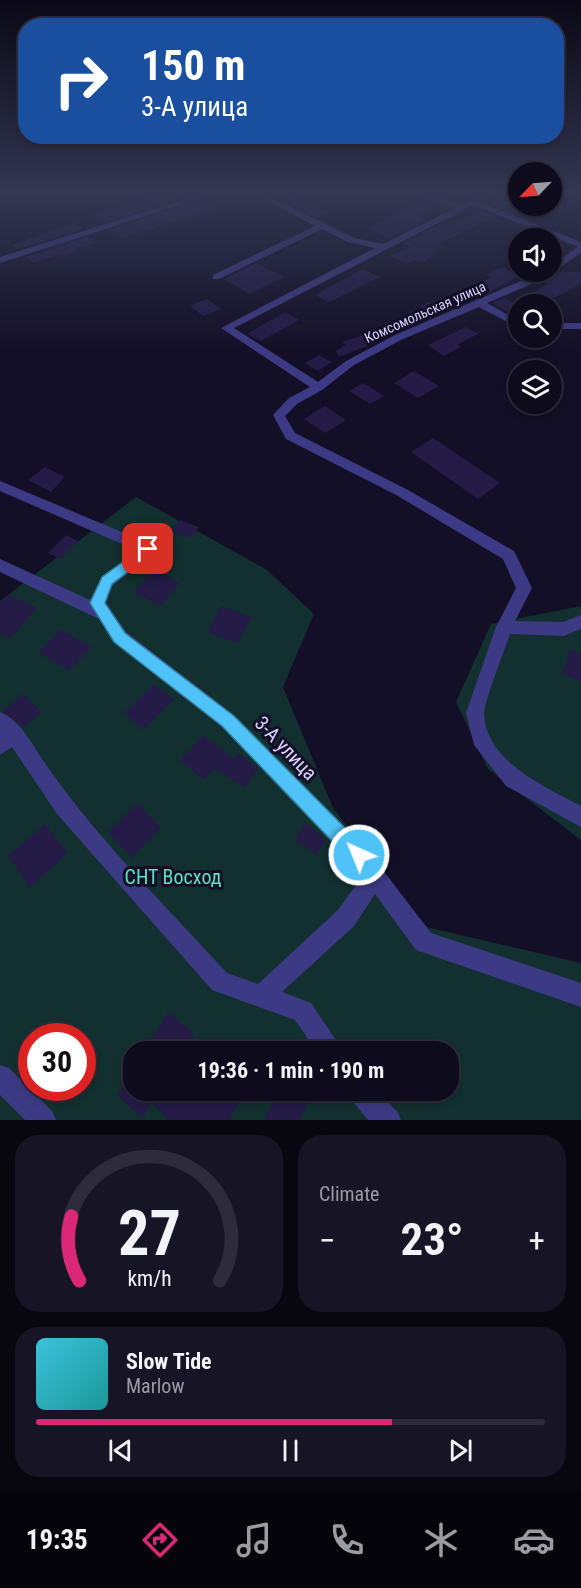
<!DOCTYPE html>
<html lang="en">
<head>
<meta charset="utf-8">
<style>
  body { margin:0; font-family:"Roboto Condensed",sans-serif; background:#171425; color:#f1f3f6; height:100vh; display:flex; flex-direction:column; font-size:22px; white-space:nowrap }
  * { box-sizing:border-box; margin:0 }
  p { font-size:20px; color:#9b9ba3 }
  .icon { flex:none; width:33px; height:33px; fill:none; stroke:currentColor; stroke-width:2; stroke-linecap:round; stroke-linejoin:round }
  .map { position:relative; height:1120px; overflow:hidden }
  .side { display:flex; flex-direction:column; gap:15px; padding:15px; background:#08060f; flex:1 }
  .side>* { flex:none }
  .banner { position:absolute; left:18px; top:18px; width:546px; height:126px; border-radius:24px; box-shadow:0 3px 9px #0003,0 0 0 2px #2e2b3b; background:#1a4fa0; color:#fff; overflow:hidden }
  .needle { width:39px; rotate:245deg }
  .controls { position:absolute; left:508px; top:162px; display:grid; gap:12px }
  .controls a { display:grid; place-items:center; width:54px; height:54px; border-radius:50%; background:#0e0b1c; box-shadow:0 3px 9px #0003,0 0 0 2px #2e2b3b; font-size:30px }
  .speed { position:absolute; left:18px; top:1023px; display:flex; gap:12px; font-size:30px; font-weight:700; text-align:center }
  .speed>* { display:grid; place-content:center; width:78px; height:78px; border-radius:50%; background:#0e0b1c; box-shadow:0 3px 9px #0003,0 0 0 2px #2e2b3b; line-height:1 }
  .speed .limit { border:9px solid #d22; background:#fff; color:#111 }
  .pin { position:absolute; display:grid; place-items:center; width:51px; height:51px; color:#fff; margin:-26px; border-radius:12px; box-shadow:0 3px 9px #0006 }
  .me { position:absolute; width:66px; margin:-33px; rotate:316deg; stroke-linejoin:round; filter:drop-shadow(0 0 4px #0008) }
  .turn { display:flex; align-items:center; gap:21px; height:126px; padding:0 24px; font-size:27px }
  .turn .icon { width:78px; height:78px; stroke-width:2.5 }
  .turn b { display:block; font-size:42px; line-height:51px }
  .big { font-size:45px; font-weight:700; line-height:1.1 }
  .side .tile { flex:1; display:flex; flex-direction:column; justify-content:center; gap:9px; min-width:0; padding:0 21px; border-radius:24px; background:#171425 }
  .side .dial { align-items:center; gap:0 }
  .dial svg { height:156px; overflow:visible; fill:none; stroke:#2e2b3b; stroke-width:7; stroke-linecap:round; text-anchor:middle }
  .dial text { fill:#f1f3f6; stroke:none }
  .song { display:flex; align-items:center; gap:18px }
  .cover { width:72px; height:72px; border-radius:9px; background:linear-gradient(135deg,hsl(190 70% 55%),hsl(180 70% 35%)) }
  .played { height:6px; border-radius:3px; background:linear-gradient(90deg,#db2777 70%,#2e2b3b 70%) }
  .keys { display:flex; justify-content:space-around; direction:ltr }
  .heat { display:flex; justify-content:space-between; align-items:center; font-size:33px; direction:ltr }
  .side .tiles { flex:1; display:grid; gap:15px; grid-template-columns:1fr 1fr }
  .tile:last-child { grid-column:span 2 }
  .trip { position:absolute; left:123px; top:1041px; width:336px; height:60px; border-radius:24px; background:#0e0b1c; box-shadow:0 3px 9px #0003,0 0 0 2px #2e2b3b; font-weight:700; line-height:60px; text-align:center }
  .tab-bar { display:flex; height:96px; justify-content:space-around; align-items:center; background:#06040b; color:#9b9ba3 }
  .tab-bar .icon { width:42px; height:42px }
  .tab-bar .selected { color:#db2777 }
  .tab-bar b { font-size:27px; color:#f1f3f6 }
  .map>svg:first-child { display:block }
  .green { fill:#12302f; fill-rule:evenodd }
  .building { fill:#241b47 }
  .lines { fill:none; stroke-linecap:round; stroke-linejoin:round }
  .minor { fill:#3d3a85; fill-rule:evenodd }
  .route { fill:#4fc3f7; stroke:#337fa1; stroke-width:1.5 }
  .labels { text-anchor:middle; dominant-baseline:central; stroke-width:6; stroke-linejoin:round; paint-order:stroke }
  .far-street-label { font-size:14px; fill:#d9d4ff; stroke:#130f26 }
  .near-street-label { font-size:20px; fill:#d9d4ff; stroke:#130f26 }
  .near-park-label { font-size:20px; fill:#5fe0c0; stroke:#130f26 }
</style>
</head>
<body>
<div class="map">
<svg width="581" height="1120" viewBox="0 0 581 1120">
  <rect width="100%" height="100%" fill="#130f26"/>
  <g class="green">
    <path d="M136,497L267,570L314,614L283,687L333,808L426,927L581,963V1120H0V601ZM32,1036H82V1088H32ZM134,1052H448V1090H134Z"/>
    <path d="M581,606V840L488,769L456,702L491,624Z"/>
  </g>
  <g class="building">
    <path d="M164,194L192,195L103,223L92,214Z"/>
    <path d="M275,194H291L329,213L318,218L290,204Z"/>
    <path d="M502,194H519V200L505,210L488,203Z"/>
    <path d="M424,199L439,205L420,216L428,219L390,238L367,229Z"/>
    <path d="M201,200L216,209L122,238L111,229Z"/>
    <path d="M478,209L495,216L438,244L444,247L423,262L415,259L407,264L391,256L410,247L403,244L441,224L452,225L477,212L474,211Z"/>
    <path d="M77,222L83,229L17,249L12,245Z"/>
    <path d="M90,236L97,243L76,248L79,250L62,256L60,254L33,263L26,257Z"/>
    <path d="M256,263L284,277L249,294L224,279Z"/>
    <path d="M502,267L520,275L493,290L477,298L472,295L435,314L419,306L478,287L476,285L491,277L486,275Z"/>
    <path d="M362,269L379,277L329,302L315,295Z"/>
    <path d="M558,272H581V284L541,304L524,298L547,284L542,282Z"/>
    <path d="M505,298L519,306V315L515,316L492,303Z"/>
    <path d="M207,299L221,309L203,316L190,306Z"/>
    <path d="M415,310L419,318L375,343L339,357L336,351L346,345L342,342L361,336Z"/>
    <path d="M285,312L299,320L261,341L247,334Z"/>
    <path d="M466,327L478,334L457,345L461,347L444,356L428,345Z"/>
    <path d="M319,355L332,362L318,371L305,363Z"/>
    <path d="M414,371L439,386L418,398L394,383Z"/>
    <path d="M363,383L384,396L370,404L349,391Z"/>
    <path d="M325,406L346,420L325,433L304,419Z"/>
    <path d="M433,438L500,483L478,499L411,452Z"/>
    <path d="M45,467L65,477L51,492L28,480Z"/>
    <path d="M180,520L199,527L192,538L172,531Z"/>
    <path d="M66,535L78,541L60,559L48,553Z"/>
    <path d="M154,570L180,583L161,606L134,592Z"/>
    <path d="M8,595L37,608L10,638L0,633V603Z"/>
    <path d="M221,606L252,617L238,643L207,632Z"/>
    <path d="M61,629L91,647L69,671L38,652Z"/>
    <path d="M571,649L581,654V682L562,673Z"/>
    <path d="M154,684L174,699L143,730L124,713Z"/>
    <path d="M23,694L42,712L23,728L2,711Z"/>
    <path d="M203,735L234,759L238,753L258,768L245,788L214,768L204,780L180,760Z"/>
    <path d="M137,803L161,827L132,858L108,832Z"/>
    <path d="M306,823L326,840L316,855L295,839Z"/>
    <path d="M45,824L68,853L30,887L8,856Z"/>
    <path d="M168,1012L193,1033L192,1035L209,1052H144Z"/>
    <path d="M134,1068V1090H246L229,1120H169L152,1103L142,1119L117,1095Z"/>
    <path d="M280,1090H315L299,1120H263Z"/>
  </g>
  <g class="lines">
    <g class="minor">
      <path d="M202,194H214L0,263V257Z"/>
      <path d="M254,194H264L354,238L383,244L455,208L417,194H428L462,205L482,194H491L479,202L581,242V253L541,280L487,303L519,321V328L479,307L403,339L354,365L322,390L297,404L285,416L295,433L408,490L514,551L532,588L515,621L563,622L581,615V629L563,636L510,634C505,649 484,702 484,714C486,762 546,787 581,806V827L506,786L474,745L466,713L496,627L516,588L503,559L398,496L286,439L273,415L289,398L310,387L221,328L375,248L348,242L322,229L219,279H213V275L315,226ZM473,205L578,247L552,265V272H542L395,335L346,361L318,382L234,328Z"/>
      <rect x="552" y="323" width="29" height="6"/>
      <path d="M0,481L153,545L155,549L153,553L113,585L105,602L126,632L234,715L366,848L431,933L581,983V1007L416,950L375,894L354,926L282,992L311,1003L344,1052H317L295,1020L212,990L57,814L12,747L0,755V712C21,720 35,749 47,766C99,841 166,906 227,973L258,984L338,910L356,885L350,861L222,727L114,642L99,619L0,572V559L90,600L102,577L136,550L0,491Z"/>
      <path d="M0,1065L9,1068L52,1111L56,1120H25L0,1095Z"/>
      <path d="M348,1090H375L397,1111L401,1120H368L351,1099Z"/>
    </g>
  </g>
  <linearGradient id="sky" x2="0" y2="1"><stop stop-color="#0a0815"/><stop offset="0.55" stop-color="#333752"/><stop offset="1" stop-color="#333752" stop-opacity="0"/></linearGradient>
  <rect width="581" height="351" fill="url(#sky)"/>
  <path class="route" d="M148,544L153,545L154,549L153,553L112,584L105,603L125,633L234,716L365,848L368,855L365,862L359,864L352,862L222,726L114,642L90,603L102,577Z"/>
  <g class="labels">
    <g class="far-street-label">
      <text transform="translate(425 312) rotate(-24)">Комсомольская улица</text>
    </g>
    <g class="near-street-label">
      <text transform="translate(286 748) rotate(46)">3-А улица</text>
    </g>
    <g class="near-park-label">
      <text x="173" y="877">СНТ Восход</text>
    </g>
  </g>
</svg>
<div class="controls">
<a><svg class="needle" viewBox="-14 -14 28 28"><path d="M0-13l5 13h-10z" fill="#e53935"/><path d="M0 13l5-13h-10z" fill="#9b9ba3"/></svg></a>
<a><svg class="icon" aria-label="sound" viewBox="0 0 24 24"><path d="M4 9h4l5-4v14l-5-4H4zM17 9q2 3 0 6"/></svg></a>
<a><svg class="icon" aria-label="search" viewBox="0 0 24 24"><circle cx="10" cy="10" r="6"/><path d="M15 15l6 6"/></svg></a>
<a><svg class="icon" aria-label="layers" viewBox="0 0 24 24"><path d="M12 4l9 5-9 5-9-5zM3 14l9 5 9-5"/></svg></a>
</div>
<div class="speed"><div class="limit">30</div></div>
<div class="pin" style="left:148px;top:549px;background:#d93025"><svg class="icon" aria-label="arrive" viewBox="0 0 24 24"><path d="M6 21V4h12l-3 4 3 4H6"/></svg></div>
<svg class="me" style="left:359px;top:855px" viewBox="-20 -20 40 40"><circle r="17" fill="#4fc3f7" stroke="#fff" stroke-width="3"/><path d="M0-11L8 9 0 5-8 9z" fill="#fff"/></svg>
<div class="trip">19:36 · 1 min · 190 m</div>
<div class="banner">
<div class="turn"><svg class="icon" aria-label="right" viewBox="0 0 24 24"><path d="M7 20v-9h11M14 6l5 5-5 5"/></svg><div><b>150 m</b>3-А улица</div></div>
</div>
</div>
<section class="side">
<div class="tiles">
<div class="tile dial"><svg viewBox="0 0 100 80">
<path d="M14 69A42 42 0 1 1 86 69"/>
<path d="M14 69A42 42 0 0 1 10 36" stroke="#db2777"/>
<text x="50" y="56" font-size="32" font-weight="700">27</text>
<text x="50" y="72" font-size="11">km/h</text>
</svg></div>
<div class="tile"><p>Climate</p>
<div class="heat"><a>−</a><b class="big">23°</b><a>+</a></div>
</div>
<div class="tile">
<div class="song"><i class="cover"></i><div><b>Slow Tide</b><p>Marlow</p></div></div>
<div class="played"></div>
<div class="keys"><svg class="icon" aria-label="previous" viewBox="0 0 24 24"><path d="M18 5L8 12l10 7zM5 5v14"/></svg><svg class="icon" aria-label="pause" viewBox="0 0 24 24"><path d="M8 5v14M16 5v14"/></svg><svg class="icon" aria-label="next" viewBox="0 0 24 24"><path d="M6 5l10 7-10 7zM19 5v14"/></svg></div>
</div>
</div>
</section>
<nav class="tab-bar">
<b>19:35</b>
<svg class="icon selected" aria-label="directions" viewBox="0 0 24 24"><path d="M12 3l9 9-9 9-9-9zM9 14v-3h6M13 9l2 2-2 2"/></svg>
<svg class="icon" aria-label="music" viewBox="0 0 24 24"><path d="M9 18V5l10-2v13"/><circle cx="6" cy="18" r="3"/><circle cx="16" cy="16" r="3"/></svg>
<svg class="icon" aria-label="phone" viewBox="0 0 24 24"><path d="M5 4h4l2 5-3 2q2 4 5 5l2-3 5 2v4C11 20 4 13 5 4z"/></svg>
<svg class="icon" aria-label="climate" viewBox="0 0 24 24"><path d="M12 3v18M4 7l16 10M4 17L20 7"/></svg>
<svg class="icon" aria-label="car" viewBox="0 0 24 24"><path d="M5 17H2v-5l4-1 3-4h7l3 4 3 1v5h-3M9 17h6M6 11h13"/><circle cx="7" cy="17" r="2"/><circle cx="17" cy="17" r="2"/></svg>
</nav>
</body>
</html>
